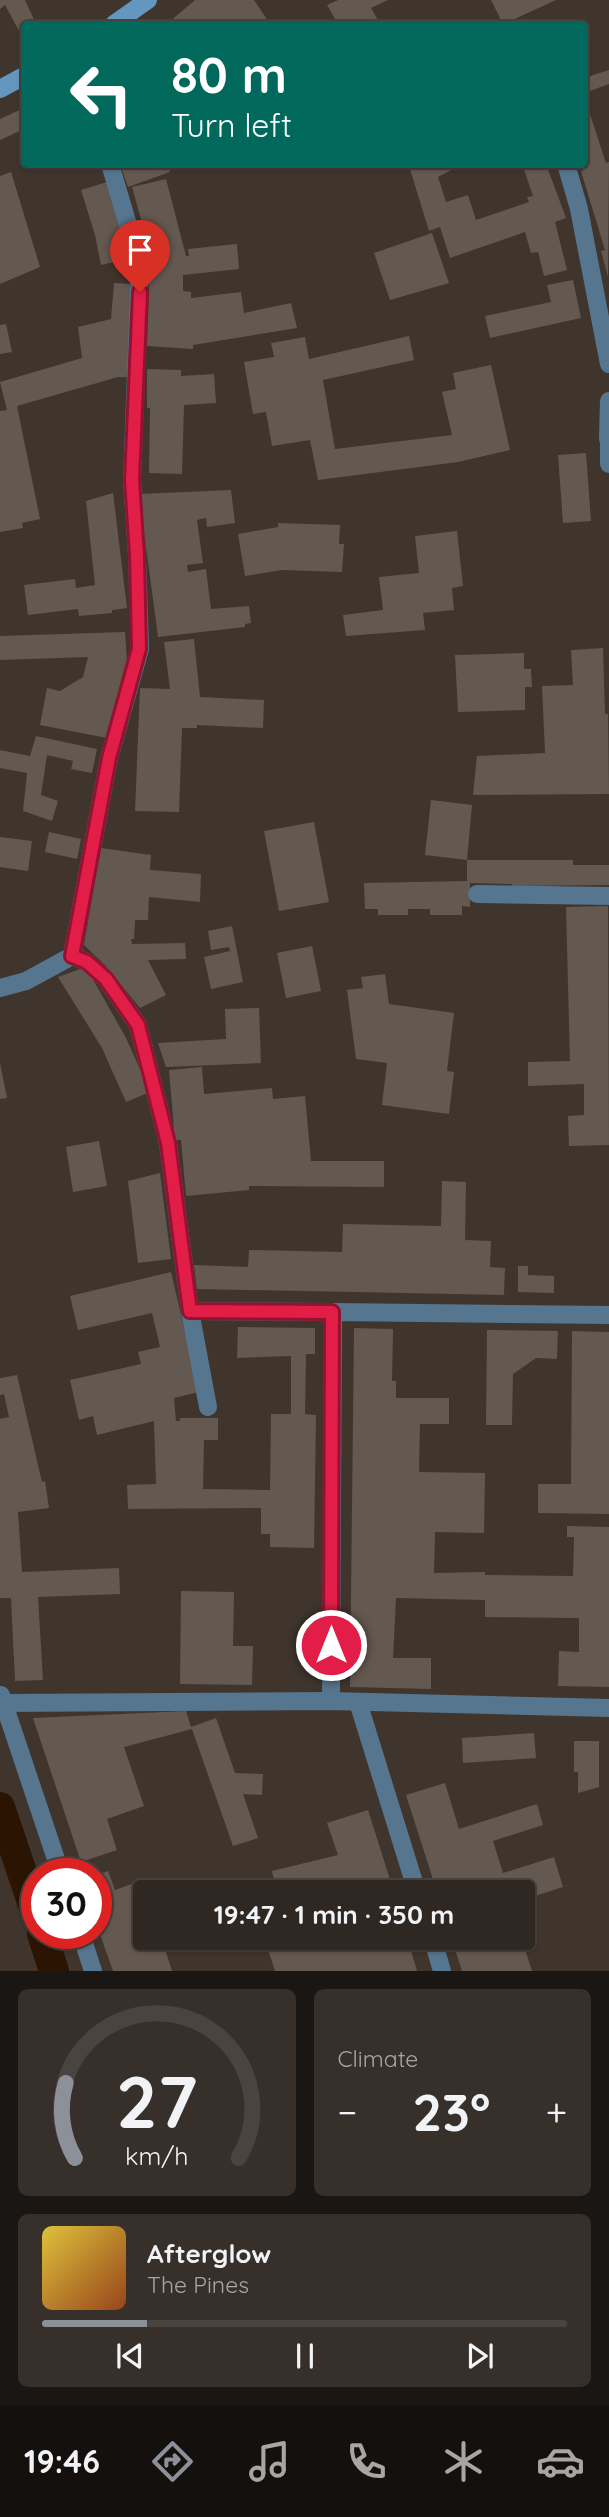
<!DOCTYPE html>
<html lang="en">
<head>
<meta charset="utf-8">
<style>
  body { margin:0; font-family:Quicksand,sans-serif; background:#37302a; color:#f1f3f6; height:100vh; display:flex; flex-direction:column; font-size:26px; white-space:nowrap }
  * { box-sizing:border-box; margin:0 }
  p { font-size:23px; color:#a7a6a5 }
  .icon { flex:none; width:38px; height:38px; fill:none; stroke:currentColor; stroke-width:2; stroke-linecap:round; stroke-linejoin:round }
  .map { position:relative; height:1971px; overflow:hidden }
  .sheet { display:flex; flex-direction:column; gap:18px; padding:18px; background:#1a1613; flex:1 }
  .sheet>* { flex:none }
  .hud { position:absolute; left:21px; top:21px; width:567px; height:147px; border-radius:7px; box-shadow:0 2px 5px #0004,0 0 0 2px #4a4440; background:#00695c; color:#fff; overflow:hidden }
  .speed { position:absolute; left:21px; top:1858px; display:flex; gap:14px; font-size:35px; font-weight:700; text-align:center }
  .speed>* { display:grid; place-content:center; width:91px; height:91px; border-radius:50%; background:#2f2822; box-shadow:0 2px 5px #0004,0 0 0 2px #4a4440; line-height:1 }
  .speed .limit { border:10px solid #d22; background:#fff; color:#111 }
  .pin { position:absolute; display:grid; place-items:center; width:60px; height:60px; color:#fff; margin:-72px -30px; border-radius:50% 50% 50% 0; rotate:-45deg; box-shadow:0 0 7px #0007 }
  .pin .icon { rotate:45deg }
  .me { position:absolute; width:77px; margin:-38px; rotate:0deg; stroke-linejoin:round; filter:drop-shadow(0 0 5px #0008) }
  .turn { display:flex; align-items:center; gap:24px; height:147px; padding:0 35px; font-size:32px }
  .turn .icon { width:91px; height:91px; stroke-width:2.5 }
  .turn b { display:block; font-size:49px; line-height:60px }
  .big { font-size:52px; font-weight:700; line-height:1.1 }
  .sheet .widget { flex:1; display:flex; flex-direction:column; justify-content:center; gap:10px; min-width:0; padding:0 24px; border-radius:10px; background:#37302a }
  .sheet .dial { align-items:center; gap:0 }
  .dial svg { height:182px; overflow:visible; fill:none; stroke:#4a4440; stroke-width:7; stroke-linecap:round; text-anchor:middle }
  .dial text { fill:#f1f3f6; stroke:none }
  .song { display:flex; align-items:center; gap:21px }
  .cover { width:84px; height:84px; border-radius:10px; background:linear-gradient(135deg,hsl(50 70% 55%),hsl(20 70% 35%)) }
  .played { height:7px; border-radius:4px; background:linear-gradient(90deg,#8c9099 20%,#4a4440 20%) }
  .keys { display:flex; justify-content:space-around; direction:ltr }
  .heat { display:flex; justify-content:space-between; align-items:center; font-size:38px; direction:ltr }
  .sheet .tiles { flex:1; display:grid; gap:18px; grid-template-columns:1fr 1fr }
  .widget:last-child { grid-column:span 2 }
  .trip { position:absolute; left:133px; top:1880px; width:402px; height:70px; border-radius:7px; background:#2f2822; box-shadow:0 2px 5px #0004,0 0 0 2px #4a4440; font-weight:700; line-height:70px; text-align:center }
  .tab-bar { display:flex; height:112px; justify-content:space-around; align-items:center; background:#13100e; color:#a7a6a5 }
  .tab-bar .icon { width:49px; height:49px }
  .tab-bar .current { color:#8c9099 }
  .tab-bar b { font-size:32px; color:#f1f3f6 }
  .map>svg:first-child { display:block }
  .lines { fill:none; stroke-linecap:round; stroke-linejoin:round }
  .canal { stroke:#2b1502; stroke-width:30 }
  .building { fill:#645951 }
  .lane { stroke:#56758f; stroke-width:18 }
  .street { stroke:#56758f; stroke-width:18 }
  .secondary { stroke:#6497c0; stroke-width:18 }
  .route-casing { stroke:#92132f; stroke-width:18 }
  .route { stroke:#e11d48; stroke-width:12 }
</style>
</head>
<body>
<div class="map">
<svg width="609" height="1971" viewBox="0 0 609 1971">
  <rect width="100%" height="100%" fill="#3f352d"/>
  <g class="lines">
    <g class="canal">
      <path d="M0,1807L37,1917"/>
      <path d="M42,1934L54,1971"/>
    </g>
  </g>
  <g class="building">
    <path d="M0,0H25L36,24H24V40L5,5L0,9Z"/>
    <path d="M195,0H254L270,24H169L168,23Z"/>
    <path d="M338,0H388L371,8L380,24H338L327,5Z"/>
    <path d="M491,0H556L508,22L510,24H503Z"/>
    <path d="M609,70V84L584,93V78Z"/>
    <path d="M585,99L606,163L609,162L608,277L601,251L605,250L581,171H583L581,164H584Z"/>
    <path d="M24,108V129L0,140V119Z"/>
    <path d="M120,164H167L170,172L128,187Z"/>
    <path d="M412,164H463L438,177L446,202L468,195L476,220L529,202L527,197L533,196L522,164H546L566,218L555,222L567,270L544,276L538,252L531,253L525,232L450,258L440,227L429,231L409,166Z"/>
    <path d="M11,172L40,267L0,284V176Z"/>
    <path d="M166,179L186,256H189L188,249L237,244L239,269L183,275V291L191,292V298L241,292L244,313L291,303L297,328L193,345V349L147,346L150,259L154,258L149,240L147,241L132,187Z"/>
    <path d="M107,182L123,229L129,259L101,265L95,235L81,190Z"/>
    <path d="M432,233L449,283L390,300L374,253Z"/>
    <path d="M573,280L581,318L490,338L485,316L551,302L547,285Z"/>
    <path d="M114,283L131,284L129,377H118L17,406L40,519L22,523L23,528L0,532V411L7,410L0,382L82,358L78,327L111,319Z"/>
    <path d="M6,324L12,352L0,354V325Z"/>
    <path d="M409,336L414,360L323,380L335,449L452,435L442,392L456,389L453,373L491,365L510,450L458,462L318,480L310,440L272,446L266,412L253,414L244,362L274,357L271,343L305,337L309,359Z"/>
    <path d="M147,369L181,370V376L214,374L216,403L184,405L182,474L149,473L150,408H147Z"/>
    <path d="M586,453L591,521L563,523L558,455Z"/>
    <path d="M231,490L235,523L207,527L206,518L197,520L203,563L187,565L188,572L206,569L211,609L249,606L251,623L245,624V627L158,637L139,494Z"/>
    <path d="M113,493L127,608L112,610V613L79,616L78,609L28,615L24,585L75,579L76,588L95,585L86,501Z"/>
    <path d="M278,523L340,525L339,544H344L342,572L282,570L245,576L238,534L278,527Z"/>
    <path d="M457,531L463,586L452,588L454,610L423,613L425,630L346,636L343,615L383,610L379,577L419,573L415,536Z"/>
    <path d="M125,632L127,662L107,738L40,725L47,688L60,691L83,677L88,657L0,660V636Z"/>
    <path d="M194,639L200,697L264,700L263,728L197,725V728H182L179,812L135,811L140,688L170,689L164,642Z"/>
    <path d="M603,648L605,714H608L609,794L473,795L477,756L545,753L542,686L573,685L571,650Z"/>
    <path d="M524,653V669H531L532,687H525V710L458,712L455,655Z"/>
    <path d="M36,736L97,749L92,773L71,769L73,761L47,755L41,795L58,801L52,821L23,811L27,773L0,768V750L30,756Z"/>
    <path d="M431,800L472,805L467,860L425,855Z"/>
    <path d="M314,822L329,902L279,911L264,831Z"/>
    <path d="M49,832L81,839L77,859L45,852Z"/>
    <path d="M0,837L32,841L28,871L0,867Z"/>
    <path d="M101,848L151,855L150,870L201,874L200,902L149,897L148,920H135L134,939H131L132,944L185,943L186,959L148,960L166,995L140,1008L104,964L84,945Z"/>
    <path d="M467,860H573V865H609V885L512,886V884L470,883V907L462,906V915H430V909H408V915H378V909H365L364,883L467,881Z"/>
    <path d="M608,906L609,1145L569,1146L568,1116L584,1115V1084L528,1086V1062L570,1061L566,907Z"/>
    <path d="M232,926L243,982L211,989L204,957L230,951L229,947L211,950L208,931Z"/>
    <path d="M312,946L321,991L286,998L277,953Z"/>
    <path d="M86,967L126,1038L150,1092L126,1102L102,1048L58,977Z"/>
    <path d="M385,974L389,1004L454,1013L447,1071L454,1072L449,1114L382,1105L387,1063L356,1059L347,990L363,988L361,977Z"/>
    <path d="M259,1008L261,1063L166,1067L158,1043L226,1039L225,1009Z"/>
    <path d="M0,1063L7,1098L0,1099Z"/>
    <path d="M202,1067L204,1094L272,1088L273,1099L305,1096L311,1161H384V1187L249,1186V1190L186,1196L181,1140H175L169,1070Z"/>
    <path d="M99,1141L107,1186L73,1192L66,1147Z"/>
    <path d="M160,1173L171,1259L138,1263L128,1181Z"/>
    <path d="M442,1181L466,1182L465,1240L491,1241L490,1267L505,1268L504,1295L197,1289L194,1265L248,1267L249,1250L342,1252L343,1224L441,1226Z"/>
    <path d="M518,1266H528V1275L554,1276V1293L518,1292Z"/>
    <path d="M171,1272L199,1392L174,1398L176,1421H180V1418H218V1440H204L203,1489L270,1490L271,1414H291V1356L237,1358L238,1327L315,1328V1354H306L305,1414L316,1415L314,1548L270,1547V1534H261V1508L128,1509L127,1485L156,1484L154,1421L97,1435L93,1416L79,1420L70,1380L141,1364L138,1352L160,1347L152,1313L78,1330L70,1296Z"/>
    <path d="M354,1328L393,1329L392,1381H396V1398H449V1424H420L419,1472L485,1473L484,1533L435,1532L434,1573L485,1572V1575L573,1576L574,1537H567V1526L609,1527V1687L558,1686L559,1651L579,1652V1618L485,1617V1600L396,1598L393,1658H431V1689L350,1687Z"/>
    <path d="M487,1330L558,1331L557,1359L536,1358L513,1374L512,1425H486Z"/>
    <path d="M572,1331L609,1332V1514L538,1513V1484H571Z"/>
    <path d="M17,1375L42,1482L45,1481L49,1508L18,1512L22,1572L119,1568L120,1594L38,1597L43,1680L15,1681L11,1598H0V1419L9,1417L4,1394L0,1395V1378Z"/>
    <path d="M181,1591L234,1592L233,1646H253L252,1685L180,1684Z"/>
    <path d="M186,1711L191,1727L216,1718L235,1773L263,1774L262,1795L243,1794L258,1838L233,1846L192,1729L124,1747L144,1806L107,1819L117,1850L81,1862L33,1718Z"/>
    <path d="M534,1733L536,1758L463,1763L462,1738Z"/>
    <path d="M574,1741H599V1787L578,1793V1772H574Z"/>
    <path d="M445,1783L459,1829L537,1804L543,1825L493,1841L503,1873L554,1857L563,1887L523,1900V1892H437L406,1795Z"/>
    <path d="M368,1810L394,1892H277L272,1871L338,1855L327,1823Z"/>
    <path d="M108,1871L115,1890L137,1882L138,1887L154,1881L158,1892H145V1937H151L156,1952L165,1949L172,1971H113L96,1923V1875Z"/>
    <path d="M264,1937H291L293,1942L312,1937L314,1940L326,1937H407L417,1971H275Z"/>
    <path d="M451,1937H521L532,1971H462Z"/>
  </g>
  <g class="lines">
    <g class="lane">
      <path d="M477,894L609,896"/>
      <path d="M190,1311L208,1407"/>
    </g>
    <g class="street">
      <path d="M566,164L579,209L609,364"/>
      <path d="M608,439L609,401"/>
      <path d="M609,439V464"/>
      <path d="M72,956L87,962L106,979L138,1025L168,1143L190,1311L333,1312"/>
      <path d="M0,988L26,981L72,956L109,758L140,649L137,555L132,480L140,265L110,164"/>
      <path d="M1,1695L61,1874"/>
      <path d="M331,1701L333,1312L609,1315"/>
      <path d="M358,1702L417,1892"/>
      <path d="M0,1703L331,1701L609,1708"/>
      <path d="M81,1934L93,1971"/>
      <path d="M432,1937L442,1971"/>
    </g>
    <g class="secondary">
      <path d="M114,24L148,0"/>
      <path d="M0,89L24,76"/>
    </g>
  </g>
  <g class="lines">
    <defs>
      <path id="route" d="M140,292L132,480L137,555L139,649L109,758L72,956L87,962L106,979L138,1025L168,1143L190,1311L332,1312L331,1645"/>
    </defs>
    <use href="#route" class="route-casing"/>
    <use href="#route" class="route"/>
  </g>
</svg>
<div class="speed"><div class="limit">30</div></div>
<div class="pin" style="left:140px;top:292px;background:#d93025"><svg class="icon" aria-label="arrive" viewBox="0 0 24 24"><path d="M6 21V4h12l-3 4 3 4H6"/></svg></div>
<svg class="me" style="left:331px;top:1645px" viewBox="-20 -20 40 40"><circle r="17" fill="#e11d48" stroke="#fff" stroke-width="3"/><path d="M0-11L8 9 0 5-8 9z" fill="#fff"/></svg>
<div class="trip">19:47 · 1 min · 350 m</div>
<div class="hud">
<div class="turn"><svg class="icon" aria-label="left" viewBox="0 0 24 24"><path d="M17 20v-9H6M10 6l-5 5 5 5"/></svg><div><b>80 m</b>Turn left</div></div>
</div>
</div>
<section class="sheet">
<div class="tiles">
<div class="widget dial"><svg viewBox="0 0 100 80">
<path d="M14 69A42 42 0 1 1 86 69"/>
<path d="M14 69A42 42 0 0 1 10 36" stroke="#8c9099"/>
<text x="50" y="56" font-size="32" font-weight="700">27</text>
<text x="50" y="72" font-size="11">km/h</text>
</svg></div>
<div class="widget"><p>Climate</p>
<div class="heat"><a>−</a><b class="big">23°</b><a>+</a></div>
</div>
<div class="widget">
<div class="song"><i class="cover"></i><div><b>Afterglow</b><p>The Pines</p></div></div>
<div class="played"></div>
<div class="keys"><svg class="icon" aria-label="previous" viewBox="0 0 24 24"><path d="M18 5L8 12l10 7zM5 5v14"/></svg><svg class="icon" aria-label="pause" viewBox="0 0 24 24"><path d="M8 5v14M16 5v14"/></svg><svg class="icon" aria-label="next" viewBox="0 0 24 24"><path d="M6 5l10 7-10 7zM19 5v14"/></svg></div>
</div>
</div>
</section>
<nav class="tab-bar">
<b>19:46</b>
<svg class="icon current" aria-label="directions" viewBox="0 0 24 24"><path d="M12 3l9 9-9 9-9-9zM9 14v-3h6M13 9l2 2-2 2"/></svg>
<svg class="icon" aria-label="music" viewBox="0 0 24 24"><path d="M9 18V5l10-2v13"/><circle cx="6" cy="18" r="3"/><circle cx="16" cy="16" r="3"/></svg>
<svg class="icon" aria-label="phone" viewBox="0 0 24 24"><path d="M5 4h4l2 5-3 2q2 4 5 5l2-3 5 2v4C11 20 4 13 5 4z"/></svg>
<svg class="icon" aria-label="climate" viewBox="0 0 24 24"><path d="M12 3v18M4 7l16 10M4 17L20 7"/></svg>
<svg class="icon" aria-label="car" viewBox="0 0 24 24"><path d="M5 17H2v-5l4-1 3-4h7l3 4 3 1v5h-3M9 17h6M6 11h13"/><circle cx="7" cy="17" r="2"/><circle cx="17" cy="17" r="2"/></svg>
</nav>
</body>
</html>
